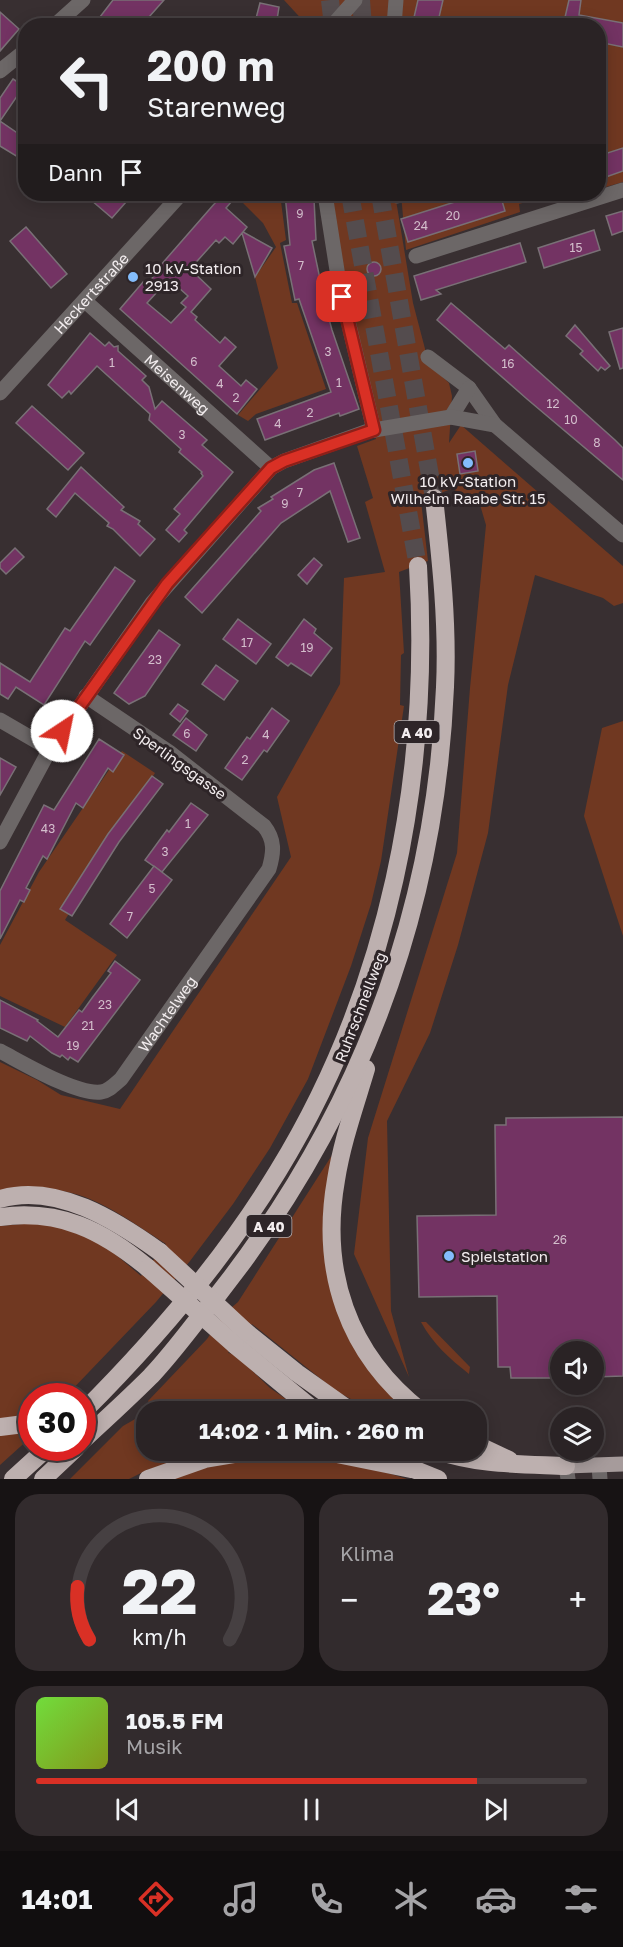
<!DOCTYPE html>
<html lang="de">
<head>
<meta charset="utf-8">
<style>
  body { margin:0; font-family:"Golos Text",sans-serif; background:#322b2d; color:#f1f3f6; height:100vh; display:flex; flex-direction:column; font-size:22px; white-space:nowrap }
  * { box-sizing:border-box; margin:0 }
  p { font-size:20px; color:#a5a4a7 }
  .icon { flex:none; width:33px; height:33px; fill:none; stroke:currentColor; stroke-width:2; stroke-linecap:round; stroke-linejoin:round }
  .map { position:relative; height:1479px; overflow:hidden }
  .details { display:flex; flex-direction:column; gap:15px; padding:15px; background:#171314; flex:1 }
  .details>* { flex:none }
  .guide { position:absolute; left:18px; top:18px; width:588px; height:183px; border-radius:24px; box-shadow:0 3px 15px #0003,0 0 0 2px #464042; background:#2a2325; color:#f1f3f6; overflow:hidden }
  .buttons { position:absolute; left:550px; top:1341px; display:grid; gap:12px }
  .buttons a { display:grid; place-items:center; width:54px; height:54px; border-radius:50%; background:#2a2325; box-shadow:0 3px 15px #0003,0 0 0 2px #464042; font-size:30px }
  .speed { position:absolute; left:18px; top:1383px; display:flex; gap:12px; font-size:30px; font-weight:700; text-align:center }
  .speed>* { display:grid; place-content:center; width:78px; height:78px; border-radius:50%; background:#2a2325; box-shadow:0 3px 15px #0003,0 0 0 2px #464042; line-height:1 }
  .speed .limit { border:9px solid #d22; background:#fff; color:#111 }
  .pin { position:absolute; display:grid; place-items:center; width:51px; height:51px; color:#fff; margin:-26px; border-radius:12px; box-shadow:0 3px 9px #0006 }
  .me { position:absolute; width:66px; margin:-33px; rotate:34deg; stroke-linejoin:round; filter:drop-shadow(0 0 4px #0008) }
  .turn { display:flex; align-items:center; gap:21px; height:126px; padding:0 30px; font-size:27px }
  .turn .icon { width:78px; height:78px; stroke-width:2.5 }
  .turn b { display:block; font-size:42px; line-height:51px }
  .then { display:flex; align-items:center; height:57px; padding:0 30px; background:#0003; gap:12px; font-size:22px }
  .big { font-size:45px; font-weight:700; line-height:1.1 }
  .details .tile { flex:1; display:flex; flex-direction:column; justify-content:center; gap:9px; min-width:0; padding:0 21px; border-radius:24px; background:#322b2d }
  .details .dial { align-items:center; gap:0 }
  .dial svg { height:156px; overflow:visible; fill:none; stroke:#464042; stroke-width:7; stroke-linecap:round; text-anchor:middle }
  .dial text { fill:#f1f3f6; stroke:none }
  .song { display:flex; align-items:center; gap:18px }
  .cover { width:72px; height:72px; border-radius:9px; background:linear-gradient(135deg,hsl(100 70% 55%),hsl(70 70% 35%)) }
  .played { height:6px; border-radius:3px; background:linear-gradient(90deg,#d93025 80%,#464042 80%) }
  .keys { display:flex; justify-content:space-around; direction:ltr }
  .heat { display:flex; justify-content:space-between; align-items:center; font-size:33px; direction:ltr }
  .details .tiles { flex:1; display:grid; gap:15px; grid-template-columns:1fr 1fr }
  .tile:last-child { grid-column:span 2 }
  .trip { position:absolute; left:136px; top:1401px; width:351px; height:60px; border-radius:24px; background:#2a2325; box-shadow:0 3px 15px #0003,0 0 0 2px #464042; font-weight:700; line-height:60px; text-align:center }
  .tab-bar { display:flex; height:96px; justify-content:space-around; align-items:center; background:#110e0f; color:#a5a4a7 }
  .tab-bar .icon { width:42px; height:42px }
  .tab-bar .active { color:#d93025 }
  .tab-bar b { font-size:27px; color:#f1f3f6 }
  .map>svg:first-child { display:block }
  .green { fill:#703821 }
  .building { fill:#733363; stroke:#797076; stroke-width:1.5; fill-rule:evenodd }
  .lines { fill:none; stroke-linecap:round; stroke-linejoin:round }
  .highway-tunnel { stroke:#544c4e; stroke-width:18; stroke-dasharray:18 9; stroke-linecap:butt }
  .minor { stroke:#6c6767; stroke-width:15 }
  .major { stroke:#a69b9b; stroke-width:15 }
  .highway { stroke:#bdb0af; stroke-width:18 }
  .highway-bridge { stroke:#bdb0af; stroke-width:18 }
  .route-casing { stroke:#8d1f18; stroke-width:15 }
  .route { stroke:#d93025; stroke-width:10 }
  .poi-dot { fill:#83bcfb; stroke:#2e2528; stroke-width:2 }
  .labels { text-anchor:middle; dominant-baseline:central; stroke-width:6; stroke-linejoin:round; paint-order:stroke }
  .number-label { font-size:12px; fill:#d3becc }
  .shield { fill:#2e2528; stroke:#b8b1b3; stroke-width:1.5 }
  .shield-label { font-size:14px; font-weight:bold; fill:#f3edef }
  .poi-label { font-size:15px; fill:#f3edef; stroke:#2e2528; text-anchor:start }
  .street-label { font-size:15px; fill:#f3edef; stroke:#2e2528 }
</style>
</head>
<body>
<div class="map">
<svg width="623" height="1479" viewBox="0 0 623 1479">
  <rect width="100%" height="100%" fill="#382f31"/>
  <g class="green">
    <path d="M284,0H390L387,25H307Z"/>
    <path d="M403,0H623V182L599,189L598,26H401Z"/>
    <path d="M245,194H280L286,240L280,243L292,303H297L326,389L256,414L248,421L238,415L278,368L255,277L276,247L263,223L239,199Z"/>
    <path d="M330,194H395L413,303L429,364L449,383L452,396L449,443L461,425L623,566V603L614,606L603,598L535,575L508,685L488,833L458,945L430,1033L387,1121L391,1311L409,1377L354,1254L368,1138L457,853L470,688L486,525L478,498L451,489L421,501L428,561L399,572L404,653L401,655L400,705L404,706L381,861L371,904L351,966L308,1079L270,1148L233,1204L190,1261L156,1302L66,1396H32L31,1414L0,1419V1226L46,1222L102,1243L141,1276L166,1244C133,1223 97,1195 57,1190C39,1187 18,1191 0,1192V1062L37,1080L61,1095L120,1109L291,857L277,797L340,684L344,578L385,572L365,502L373,498L357,446L376,439L354,332Z"/>
    <path d="M401,194H553L519,204L520,212L406,250Z"/>
    <path d="M623,721V936L584,816L602,728Z"/>
    <path d="M122,751L155,773L65,920L117,955L65,1027L0,996V945L39,872Z"/>
    <path d="M334,1152L324,1216L323,1244L327,1268L391,1396L408,1411H373L336,1391L252,1324L228,1353L235,1354L270,1388L303,1411L147,1412V1450L209,1451L147,1470L129,1479H70L123,1426L137,1418L150,1405L148,1401L207,1339L225,1313L238,1302Z"/>
    <path d="M421,1322H426L470,1367L469,1374C450,1359 433,1344 421,1322Z"/>
    <path d="M31,1430V1437L0,1465V1434Z"/>
    <path d="M282,1456C324,1458 367,1466 407,1479H168C205,1465 243,1459 282,1456Z"/>
  </g>
  <g class="building">
    <path d="M113,0H164L141,26H93Z"/>
    <path d="M418,0H443L437,26H412Z"/>
    <path d="M569,0H581L579,15L623,23V47L598,42V26H563Z"/>
    <path d="M260,3L279,7L276,26H254Z"/>
    <path d="M0,12L19,29L0,51Z"/>
    <path d="M13,79L24,86L0,121L26,139V162L0,146V98Z"/>
    <path d="M623,148V171L603,178L598,165V156Z"/>
    <path d="M84,194H117L126,202L112,218Z"/>
    <path d="M204,194H238L226,208L247,227L243,232L272,248L255,277L242,233L233,244L225,237L219,243L216,240L190,269L211,289L191,312L197,317L195,320L220,343L225,337L236,347L219,366L241,386L246,380L257,389L237,414L120,309L143,282L146,285L162,267L160,266L215,203ZM169,279L188,296L181,303L186,307L171,323L147,303Z"/>
    <path d="M285,194H312V199H314L316,240L312,241L320,279H318L332,330L359,409L340,416L339,413L265,440L257,419L331,392L299,299L295,300L284,246L290,245Z"/>
    <path d="M480,194H500L505,211L408,242L401,219Z"/>
    <path d="M623,211V231L612,235L606,216Z"/>
    <path d="M26,227L67,274L51,288L10,241Z"/>
    <path d="M594,230L600,250L544,268L538,248Z"/>
    <path d="M520,243L526,262L436,290L441,294L421,300L414,276Z"/>
    <circle cx="374" cy="269" r="7"/>
    <path d="M451,303L505,349L509,345L615,440L623,448V480L527,399L437,320Z"/>
    <path d="M575,325L610,366L605,370L601,367L598,371L580,354L583,351L566,336Z"/>
    <path d="M623,328V368L620,369L609,332Z"/>
    <path d="M90,333L105,346L109,342L114,347L118,346V351L146,376L142,380L149,387L155,409L162,401L207,440L202,445L233,472L184,530L187,533L179,542L166,530L180,514L174,509L203,476L201,473L202,472L179,452L181,449L149,420L150,414L97,366L71,394L69,391L62,398L48,385Z"/>
    <path d="M32,406L84,453L68,470L16,423Z"/>
    <path d="M475,451L478,471L460,474L457,454Z"/>
    <path d="M334,463L360,538L348,542L330,491L281,523L202,613L185,597L261,511L258,508L273,499L271,497L314,470Z"/>
    <path d="M81,467L124,507L121,510L140,521L138,524L155,539L140,556L113,529L107,526L109,523L75,493L56,517L47,509Z"/>
    <path d="M15,548L24,557L6,574L0,568V563Z"/>
    <path d="M314,558L322,565L307,584L298,575Z"/>
    <path d="M115,567L135,581L90,645L85,641L44,705L16,687L8,699L0,694V663L30,682L65,628L70,631Z"/>
    <path d="M238,619L271,644L256,664L223,639Z"/>
    <path d="M304,619L316,629L314,633L332,648L311,676L291,663L288,666L276,657Z"/>
    <path d="M159,630L180,645L145,696L129,704L114,693Z"/>
    <path d="M216,665L238,681L224,700L202,684Z"/>
    <path d="M178,704L188,711L180,722L170,714Z"/>
    <path d="M272,708L289,721L267,752L264,750L242,780L225,768L247,737L250,739Z"/>
    <path d="M186,718L207,735L196,751L173,735Z"/>
    <path d="M99,739L124,755L113,772L108,768L83,808L76,803L47,859L43,856L26,888L30,890L24,902L20,900L0,939V891L44,805L54,810Z"/>
    <path d="M0,758L16,767L0,795Z"/>
    <path d="M152,776L163,784L119,842L72,916L60,909L108,834Z"/>
    <path d="M191,803L208,815L162,872L145,860L167,830L169,832Z"/>
    <path d="M154,866L172,880L127,938L110,924Z"/>
    <path d="M115,961L140,980L78,1062L70,1057L68,1060L62,1055L60,1057L52,1053L30,1036L27,1041L0,1028V1000L38,1020L37,1021L58,1037L79,1010L82,1012L92,998L111,973L108,971Z"/>
    <path d="M623,1117V1376L594,1377V1352H561V1378H511L510,1367H498L497,1296L419,1297L417,1216L496,1215L495,1125H506V1118Z"/>
  </g>
  <g class="lines">
    <g class="highway-tunnel">
      <path d="M330,0L333,26"/>
      <path d="M361,0L363,26"/>
      <path d="M350,194L418,566"/>
      <path d="M380,194L434,498"/>
    </g>
    <g class="minor">
      <path d="M54,26L83,0"/>
      <path d="M332,26L355,0"/>
      <path d="M394,26L396,0"/>
      <path d="M0,71L26,50"/>
      <path d="M325,194L339,283L374,430"/>
      <path d="M397,194V196"/>
      <path d="M416,256L623,190"/>
      <path id="s1" d="M85,301L271,468"/>
      <path d="M428,357L469,388L495,425L623,535"/>
      <path id="s2" d="M0,393L181,194"/>
      <path d="M451,417L469,388"/>
      <path d="M0,720L50,749"/>
      <path d="M0,842L50,749L152,603L271,468L284,461L368,431L451,417L495,425"/>
      <path id="s3" d="M0,1051C23,1063 76,1095 101,1092C109,1091 115,1084 121,1079L269,869C274,852 275,840 264,826L169,752L86,696"/>
      <path d="M566,1466L568,1479"/>
      <path d="M599,1466L600,1479"/>
    </g>
    <path class="major" d="M566,1466L623,1464"/>
    <g class="highway">
      <path d="M366,1069C355,1106 342,1142 336,1180C320,1271 347,1354 422,1412"/>
      <path d="M0,1199C56,1182 117,1221 160,1252"/>
      <path d="M0,1217C60,1209 102,1230 148,1268"/>
      <path d="M246,1332L297,1373L352,1412"/>
      <path d="M235,1345L316,1412"/>
      <path d="M82,1413C156,1339 224,1260 278,1171C389,990 431,776 418,566"/>
      <path d="M0,1427L32,1423"/>
      <path d="M82,1441C105,1420 129,1398 151,1376C167,1359 181,1341 195,1323C349,1139 435,927 445,687C448,624 441,561 434,498"/>
      <path d="M477,1445L509,1460"/>
      <path d="M296,1450L337,1454L411,1469"/>
      <path d="M436,1450C477,1465 522,1464 566,1466"/>
      <path d="M401,1464L438,1479"/>
      <path d="M13,1479L47,1448"/>
      <path d="M43,1479L76,1448"/>
      <path d="M148,1479L205,1459L258,1450"/>
    </g>
    <g class="highway-bridge">
      <path d="M160,1252L246,1332"/>
      <path d="M148,1268L235,1345"/>
    </g>
  </g>
  <g class="lines">
    <defs>
      <path id="route" d="M62,731L167,584L271,468L284,461L374,430L342,297"/>
    </defs>
    <use href="#route" class="route-casing"/>
    <use href="#route" class="route"/>
  </g>
  <g class="poi-dot">
    <circle cx="133" cy="277" r="6"/>
    <circle cx="468" cy="463" r="6"/>
    <circle cx="449" cy="1256" r="6"/>
  </g>
  <g class="labels">
    <g class="number-label">
      <text x="300" y="213">9</text>
      <text x="453" y="215">20</text>
      <text x="421" y="225">24</text>
      <text x="576" y="247">15</text>
      <text x="301" y="265">7</text>
      <text x="328" y="351">3</text>
      <text x="194" y="361">6</text>
      <text x="112" y="362">1</text>
      <text x="508" y="363">16</text>
      <text x="339" y="382">1</text>
      <text x="220" y="383">4</text>
      <text x="236" y="397">2</text>
      <text x="553" y="403">12</text>
      <text x="310" y="412">2</text>
      <text x="571" y="419">10</text>
      <text x="278" y="423">4</text>
      <text x="182" y="434">3</text>
      <text x="597" y="442">8</text>
      <text x="300" y="492">7</text>
      <text x="285" y="503">9</text>
      <text x="247" y="642">17</text>
      <text x="307" y="647">19</text>
      <text x="155" y="659">23</text>
      <text x="187" y="733">6</text>
      <text x="266" y="734">4</text>
      <text x="245" y="759">2</text>
      <text x="188" y="823">1</text>
      <text x="48" y="828">43</text>
      <text x="165" y="851">3</text>
      <text x="152" y="888">5</text>
      <text x="130" y="916">7</text>
      <text x="105" y="1004">23</text>
      <text x="88" y="1025">21</text>
      <text x="73" y="1045">19</text>
      <text x="560" y="1239">26</text>
    </g>
    <g class="shield">
      <rect x="394.5" y="721" width="45" height="22" rx="4.5"/>
      <rect x="246.5" y="1215" width="45" height="22" rx="4.5"/>
    </g>
    <g class="shield-label">
      <text x="417" y="732">A 40</text>
      <text x="269" y="1226">A 40</text>
    </g>
    <g class="poi-label">
      <text x="145" y="268">10 kV-Station<tspan x="145" dy="17">2913</tspan></text>
      <text x="468" y="481" text-anchor="middle">10 kV-Station<tspan x="468" dy="17">Wilhelm Raabe Str. 15</tspan></text>
      <text x="461" y="1256">Spielstation</text>
    </g>
    <g class="street-label">
      <text stroke="none"><textPath href="#s2" startOffset="135">Heckertstraße</textPath></text>
      <text stroke="none"><textPath href="#s1" startOffset="124">Meisenweg</textPath></text>
      <text transform="translate(180 763) rotate(36)">Sperlingsgasse</text>
      <text transform="translate(360 1007) rotate(-69)">Ruhrschnellweg</text>
      <text stroke="none"><textPath href="#s3" startOffset="214">Wachtelweg</textPath></text>
    </g>
  </g>
</svg>
<div class="buttons">
<a><svg class="icon" aria-label="sound" viewBox="0 0 24 24"><path d="M4 9h4l5-4v14l-5-4H4zM17 9q2 3 0 6"/></svg></a>
<a><svg class="icon" aria-label="layers" viewBox="0 0 24 24"><path d="M12 4l9 5-9 5-9-5zM3 14l9 5 9-5"/></svg></a>
</div>
<div class="speed"><div class="limit">30</div></div>
<div class="pin" style="left:342px;top:297px;background:#d93025"><svg class="icon" aria-label="arrive" viewBox="0 0 24 24"><path d="M6 21V4h12l-3 4 3 4H6"/></svg></div>
<svg class="me" style="left:62px;top:731px" viewBox="-20 -20 40 40"><circle r="19" fill="#fff"/><path d="M0-13L10 11 0 6-10 11z" fill="#d93025"/></svg>
<div class="trip">14:02 · 1 Min. · 260 m</div>
<div class="guide">
<div class="turn"><svg class="icon" aria-label="left" viewBox="0 0 24 24"><path d="M17 20v-9H6M10 6l-5 5 5 5"/></svg><div><b>200 m</b>Starenweg</div></div>
<div class="then">Dann<svg class="icon" aria-label="arrive" viewBox="0 0 24 24"><path d="M6 21V4h12l-3 4 3 4H6"/></svg></div>
</div>
</div>
<section class="details">
<div class="tiles">
<div class="tile dial"><svg viewBox="0 0 100 80">
<path d="M14 69A42 42 0 1 1 86 69"/>
<path d="M14 69A42 42 0 0 1 8 42" stroke="#d93025"/>
<text x="50" y="56" font-size="32" font-weight="700">22</text>
<text x="50" y="72" font-size="11">km/h</text>
</svg></div>
<div class="tile"><p>Klima</p>
<div class="heat"><a>−</a><b class="big">23°</b><a>+</a></div>
</div>
<div class="tile">
<div class="song"><i class="cover"></i><div><b>105.5 FM</b><p>Musik</p></div></div>
<div class="played"></div>
<div class="keys"><svg class="icon" aria-label="previous" viewBox="0 0 24 24"><path d="M18 5L8 12l10 7zM5 5v14"/></svg><svg class="icon" aria-label="pause" viewBox="0 0 24 24"><path d="M8 5v14M16 5v14"/></svg><svg class="icon" aria-label="next" viewBox="0 0 24 24"><path d="M6 5l10 7-10 7zM19 5v14"/></svg></div>
</div>
</div>
</section>
<nav class="tab-bar">
<b>14:01</b>
<svg class="icon active" aria-label="directions" viewBox="0 0 24 24"><path d="M12 3l9 9-9 9-9-9zM9 14v-3h6M13 9l2 2-2 2"/></svg>
<svg class="icon" aria-label="music" viewBox="0 0 24 24"><path d="M9 18V5l10-2v13"/><circle cx="6" cy="18" r="3"/><circle cx="16" cy="16" r="3"/></svg>
<svg class="icon" aria-label="phone" viewBox="0 0 24 24"><path d="M5 4h4l2 5-3 2q2 4 5 5l2-3 5 2v4C11 20 4 13 5 4z"/></svg>
<svg class="icon" aria-label="climate" viewBox="0 0 24 24"><path d="M12 3v18M4 7l16 10M4 17L20 7"/></svg>
<svg class="icon" aria-label="car" viewBox="0 0 24 24"><path d="M5 17H2v-5l4-1 3-4h7l3 4 3 1v5h-3M9 17h6M6 11h13"/><circle cx="7" cy="17" r="2"/><circle cx="17" cy="17" r="2"/></svg>
<svg class="icon" aria-label="filters" viewBox="0 0 24 24"><path d="M4 7h16M4 17h16"/><circle cx="9" cy="7" r="2"/><circle cx="15" cy="17" r="2"/></svg>
</nav>
</body>
</html>
